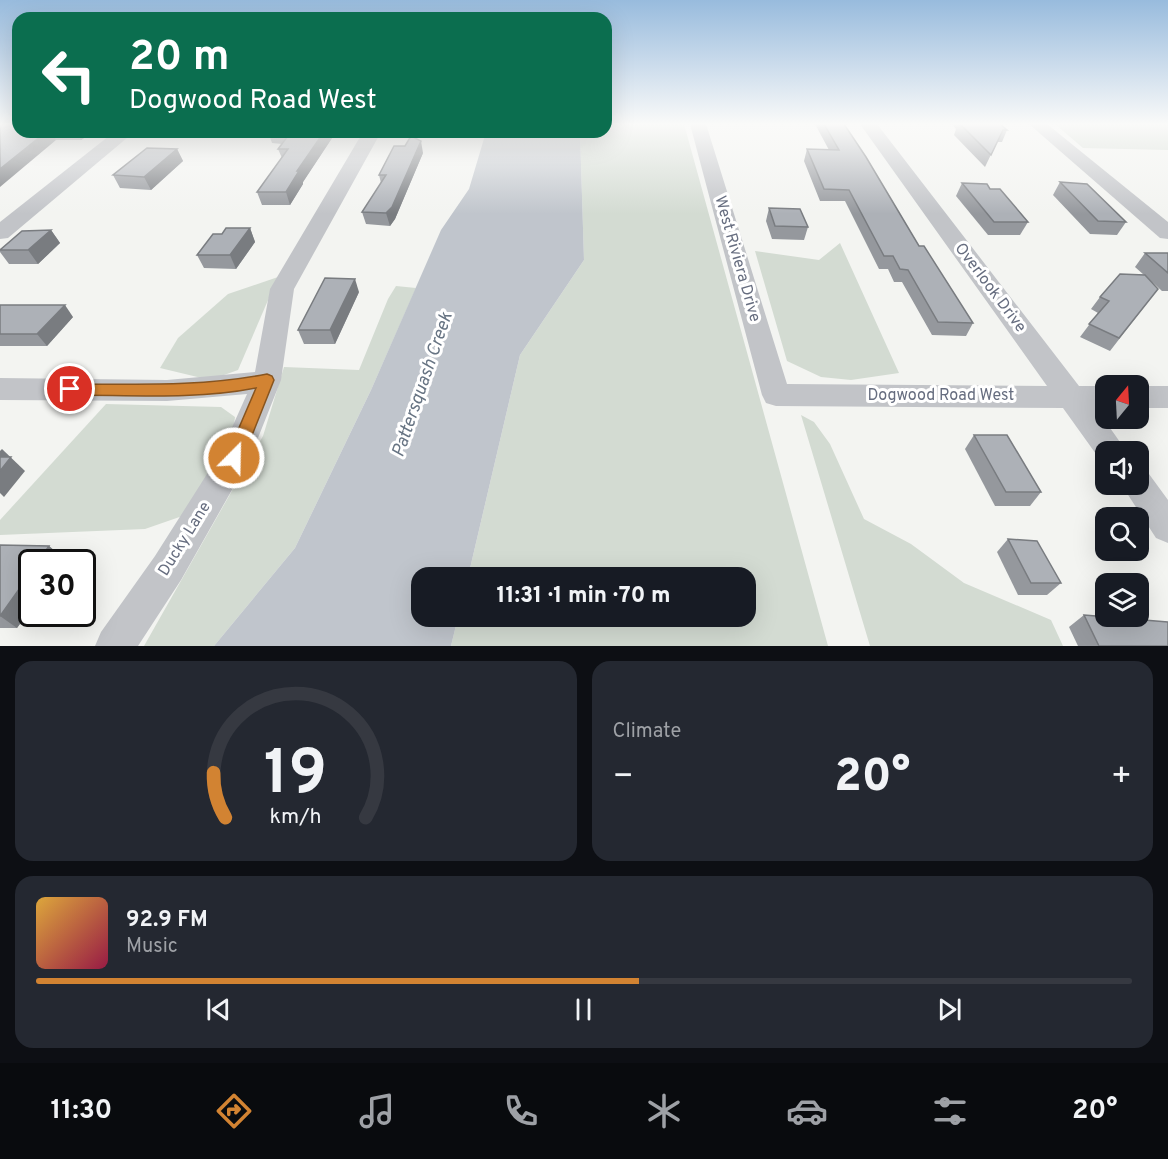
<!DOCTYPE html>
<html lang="en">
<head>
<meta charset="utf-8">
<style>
  body { margin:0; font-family:Overpass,sans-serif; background:#242831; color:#f1f3f6; height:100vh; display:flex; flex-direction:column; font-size:22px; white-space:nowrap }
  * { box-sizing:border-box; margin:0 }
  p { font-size:20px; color:#9ea1a6 }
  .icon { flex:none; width:33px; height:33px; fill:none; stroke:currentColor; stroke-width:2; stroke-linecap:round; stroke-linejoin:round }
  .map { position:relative; height:646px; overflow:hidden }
  .sheet { display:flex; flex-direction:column; gap:15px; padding:15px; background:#0d0f14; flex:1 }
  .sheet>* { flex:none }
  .banner { position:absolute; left:12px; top:12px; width:600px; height:126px; border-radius:18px; box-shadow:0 6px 24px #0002; background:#0b6e4f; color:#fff; overflow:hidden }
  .needle { width:39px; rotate:18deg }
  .buttons { position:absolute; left:1095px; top:375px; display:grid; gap:12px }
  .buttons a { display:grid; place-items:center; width:54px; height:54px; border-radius:12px; background:#171b24; box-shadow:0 6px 24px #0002; font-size:30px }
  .speed { position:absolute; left:18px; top:549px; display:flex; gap:12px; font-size:30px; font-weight:700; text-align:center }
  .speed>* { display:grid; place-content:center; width:78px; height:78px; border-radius:50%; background:#171b24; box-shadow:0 6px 24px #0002; line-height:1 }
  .speed .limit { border:3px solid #111; border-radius:9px; background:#fff; color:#111 }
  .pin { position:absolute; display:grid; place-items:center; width:51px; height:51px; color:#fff; margin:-26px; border:3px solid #fff; border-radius:50%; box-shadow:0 2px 6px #0007 }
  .me { position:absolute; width:66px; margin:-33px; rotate:23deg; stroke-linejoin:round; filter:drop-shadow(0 0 4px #0008) }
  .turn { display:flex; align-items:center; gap:21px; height:126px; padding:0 18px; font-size:27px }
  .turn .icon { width:78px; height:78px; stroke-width:2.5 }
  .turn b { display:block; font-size:42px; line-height:51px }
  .big { font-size:45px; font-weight:800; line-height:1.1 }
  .sheet .card { flex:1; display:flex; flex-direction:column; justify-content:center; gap:9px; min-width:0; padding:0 21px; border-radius:18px; background:#242831 }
  .sheet .dial { align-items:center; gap:0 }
  .dial svg { height:156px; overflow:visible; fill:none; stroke:#363941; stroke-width:7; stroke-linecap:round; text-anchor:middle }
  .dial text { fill:#f1f3f6; stroke:none }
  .song { display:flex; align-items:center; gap:18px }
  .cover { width:72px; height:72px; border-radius:9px; background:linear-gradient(135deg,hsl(40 70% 55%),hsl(340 70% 35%)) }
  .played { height:6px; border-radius:3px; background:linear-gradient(90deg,#d28332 55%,#363941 55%) }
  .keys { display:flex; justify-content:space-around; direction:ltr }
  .heat { display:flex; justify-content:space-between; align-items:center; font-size:33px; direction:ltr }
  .sheet .tiles { flex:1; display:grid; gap:15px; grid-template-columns:1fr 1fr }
  .card:last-child { grid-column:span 2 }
  .trip { position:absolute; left:411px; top:567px; width:345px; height:60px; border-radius:18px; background:#171b24; box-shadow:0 6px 24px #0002; font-weight:800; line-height:60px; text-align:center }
  .dock { display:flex; height:96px; justify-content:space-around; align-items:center; background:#090b0e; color:#9ea1a6 }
  .dock .icon { width:42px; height:42px }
  .dock .selected { color:#d28332 }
  .dock b { font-size:27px; color:#f1f3f6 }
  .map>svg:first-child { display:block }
  .green { fill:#d3dbd2 }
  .water { fill:#c0c5cc }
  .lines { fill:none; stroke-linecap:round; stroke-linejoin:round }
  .minor { fill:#c2c4c8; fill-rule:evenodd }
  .wall { fill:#95989d }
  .shaded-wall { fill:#797c80 }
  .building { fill:#adb1b7; stroke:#797c80; stroke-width:1.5 }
  .route { fill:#d28332; stroke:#885520; stroke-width:1.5 }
  .labels { text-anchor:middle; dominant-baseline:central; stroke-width:6; stroke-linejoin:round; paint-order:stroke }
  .street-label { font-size:16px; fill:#666d7f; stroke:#fff }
  .water-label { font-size:18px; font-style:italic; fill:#677483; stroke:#fff }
</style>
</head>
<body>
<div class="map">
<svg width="1168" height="646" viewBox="0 0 1168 646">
  <rect width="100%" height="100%" fill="#f3f4f1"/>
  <g class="green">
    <path d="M606,124H684L828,646H451L458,617L746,616V578L468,577L520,355L584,260L580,132H606Z"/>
    <path d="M1055,124H1168V150L1083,148Z"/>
    <path d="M840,243L899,373L851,380L821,377L787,361L755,251L819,260Z"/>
    <path d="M278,277L238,370L210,380L160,368L178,338L228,294Z"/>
    <path d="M396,286L416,288L371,390L295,548L214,646H144L263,436L284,367L359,370L388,299Z"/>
    <path d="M106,404L221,407L235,417L232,440L191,513L145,529L0,535V520Z"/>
    <path d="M801,415L814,422L830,444L864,519L911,544L964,583L1051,620L1063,646H870Z"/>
  </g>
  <path class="water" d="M486,132H580L584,260L520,355L468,577L422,578V616L458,617L451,646H214L295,548L371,390L441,230L469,189Z"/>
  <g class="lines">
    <g class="minor">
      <path d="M690,124H706L787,384L1047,386L860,124H877L1079,386H1106V408H1096L1127,452H1106V463L1101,461L1063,408L776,406L766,403L762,395Z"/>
      <path d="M1029,124H1047L1168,222V239L1160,238Z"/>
      <path d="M114,132H134L8,238L0,239V222Z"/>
      <path d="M363,132H381L294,289L281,380L250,458L181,580L138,646H95L101,632L155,556L221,452L247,394L167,401L0,400V378L167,380L255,372L270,289Z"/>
      <rect x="1138" y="386" width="30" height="22"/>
      <path d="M1138,471L1149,474L1168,500V543L1156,538L1121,484H1138Z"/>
    </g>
  </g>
  <g class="wall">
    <path d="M815,124H844L919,246L973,323L966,336L932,335L902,282H894L888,269H879L845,201H820L804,161L807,149L829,150Z"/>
    <path d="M952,124H1000L1007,130L1002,142H997L985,167L954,135L956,129Z"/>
    <path d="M18,132H93L81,140H56Z"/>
    <path d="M268,132H336L303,182V184L290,205H262L257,192L282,158L278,149L282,144L272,143Z"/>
    <path d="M177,149L183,161L151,190L120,188L113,175Z"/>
    <path d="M423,153L395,219L390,226L366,224L362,212L381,183L379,175Z"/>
    <path d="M1060,182L1126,222L1117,235L1090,234L1053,195Z"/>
    <path d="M962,183L990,189L1028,222L1020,235H988L956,196Z"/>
    <path d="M769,208L808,227L804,240L772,239L766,221Z"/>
    <path d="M250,228L255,242L236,269L204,268L197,255L222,234Z"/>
    <path d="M51,230L60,243L38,264H9L0,252V249Z"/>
    <path d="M1145,253H1168V291H1162L1149,279L1158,289L1110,351L1080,337L1098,313L1091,309L1100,297L1144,275L1135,267Z"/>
    <path d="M359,292L335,344H304L298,330Z"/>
    <path d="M0,305L73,317L47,346H0Z"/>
    <path d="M974,435L1041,492L1030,506H995L965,449Z"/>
    <path d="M1008,539L1061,583L1047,595H1018L997,552Z"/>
    <path d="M0,545L49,546L64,559L61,562H32V607L17,628H0Z"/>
    <path d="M1084,615L1168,646H1078L1069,627Z"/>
  </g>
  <g class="shaded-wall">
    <path d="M46,132H52L56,140L0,187V169Z"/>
    <path d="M77,132H93L81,140Z"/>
    <path d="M324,132H336L303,182V184L290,205L286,192L297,171Z"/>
    <path d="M421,141L423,153L395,219L390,226L386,213Z"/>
    <path d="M177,149L183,161L151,190L144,177Z"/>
    <path d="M250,228L255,242L236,269L230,255Z"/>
    <path d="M51,230L60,243L38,264L28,250Z"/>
    <path d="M355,279L359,292L335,344L330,330Z"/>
    <path d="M65,305L73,317L47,346L37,334Z"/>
    <path d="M2,449L25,471L4,497L0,493V451Z"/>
    <path d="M49,546L64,559L61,562H38Z"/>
    <path d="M32,571V607L17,628L0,616Z"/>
  </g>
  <g class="building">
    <path d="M0,124H18V132H46L0,169Z"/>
    <path d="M824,124H844L866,157L919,246H924L973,323L938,322L908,270L900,269L893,256H884L849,190L824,189L807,149L839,150Z"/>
    <path d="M960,124H1000L1007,130H1003L991,155Z"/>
    <path d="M287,132H324L297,171H299L286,192H257L288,149H278L291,132Z"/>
    <path d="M411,136L421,141L392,207L386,213L362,212L386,175H379L394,146H405Z"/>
    <path d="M147,148L177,149L144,177L113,175Z"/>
    <path d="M1060,182L1087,184L1126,222L1098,221Z"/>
    <path d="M962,183L987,184L990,189H1000L1028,222H994Z"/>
    <path d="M769,208L800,209L808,227L775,226Z"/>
    <path d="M226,228H250L230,255H197L213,234H222Z"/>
    <path d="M51,230L28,250H0L22,231Z"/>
    <path d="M1145,253H1168V273Z"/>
    <path d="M1120,274L1145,275L1158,289L1119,338L1089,324L1109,301L1100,297Z"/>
    <path d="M325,278L355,279L330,330H298Z"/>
    <path d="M0,305H65L37,334H0Z"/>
    <path d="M974,435H1007L1041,492H1006Z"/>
    <path d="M0,457H11L0,471Z"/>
    <path d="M1008,539L1037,541L1061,583H1031Z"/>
    <path d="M0,545L49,546L38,562H32V571L0,616Z"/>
    <path d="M1084,615L1168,622V646H1099Z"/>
  </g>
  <linearGradient id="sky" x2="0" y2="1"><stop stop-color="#98bbdd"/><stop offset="0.58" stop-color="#fafaf9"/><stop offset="1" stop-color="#fafaf9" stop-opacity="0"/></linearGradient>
  <rect width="1168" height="214" fill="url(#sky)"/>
  <path class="route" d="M267,374L272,376L274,380L243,458L240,463L234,465L228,463L226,458L256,388C195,400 132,395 70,395L65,393L63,389L65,385L70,384C136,384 202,387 267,374Z"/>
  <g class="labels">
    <g class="street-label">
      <text transform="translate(737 259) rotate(74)">West Riviera Drive</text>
      <text transform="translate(990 288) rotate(53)">Overlook Drive</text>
      <text x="941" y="396">Dogwood Road West</text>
      <text transform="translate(185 539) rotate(-58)">Ducky Lane</text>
    </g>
    <g class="water-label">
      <text transform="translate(423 385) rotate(-71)">Pattersquash Creek</text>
    </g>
  </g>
</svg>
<div class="buttons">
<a><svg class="needle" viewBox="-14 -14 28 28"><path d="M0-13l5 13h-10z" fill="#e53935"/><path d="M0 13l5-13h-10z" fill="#9ea1a6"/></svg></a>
<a><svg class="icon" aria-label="sound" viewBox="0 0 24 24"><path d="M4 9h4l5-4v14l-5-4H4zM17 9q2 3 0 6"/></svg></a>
<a><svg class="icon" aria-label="search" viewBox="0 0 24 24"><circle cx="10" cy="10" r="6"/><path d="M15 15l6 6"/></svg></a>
<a><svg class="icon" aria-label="layers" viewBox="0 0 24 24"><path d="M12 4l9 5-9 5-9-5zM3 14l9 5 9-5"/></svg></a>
</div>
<div class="speed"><div class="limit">30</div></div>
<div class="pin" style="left:70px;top:389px;background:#d93025"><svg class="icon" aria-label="arrive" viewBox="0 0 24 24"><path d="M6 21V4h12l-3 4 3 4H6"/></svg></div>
<svg class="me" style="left:234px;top:458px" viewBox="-20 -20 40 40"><circle r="17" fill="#d28332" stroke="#fff" stroke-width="3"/><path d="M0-11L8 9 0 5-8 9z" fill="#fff"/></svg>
<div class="trip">11:31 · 1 min · 70 m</div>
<div class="banner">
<div class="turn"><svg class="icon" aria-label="left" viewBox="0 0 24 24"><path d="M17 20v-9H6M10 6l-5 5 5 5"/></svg><div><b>20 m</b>Dogwood Road West</div></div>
</div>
</div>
<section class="sheet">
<div class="tiles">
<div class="card dial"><svg viewBox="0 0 100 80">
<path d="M14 69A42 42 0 1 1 86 69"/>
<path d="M14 69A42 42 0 0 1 8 46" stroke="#d28332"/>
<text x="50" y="56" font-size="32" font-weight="700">19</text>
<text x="50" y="72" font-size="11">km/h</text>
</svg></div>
<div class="card"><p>Climate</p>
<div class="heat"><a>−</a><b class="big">20°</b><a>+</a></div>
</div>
<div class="card">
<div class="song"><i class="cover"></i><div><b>92.9 FM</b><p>Music</p></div></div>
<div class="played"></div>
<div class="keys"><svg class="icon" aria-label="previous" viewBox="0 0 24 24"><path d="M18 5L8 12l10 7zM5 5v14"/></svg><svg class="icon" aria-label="pause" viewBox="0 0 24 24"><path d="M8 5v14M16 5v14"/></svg><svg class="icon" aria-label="next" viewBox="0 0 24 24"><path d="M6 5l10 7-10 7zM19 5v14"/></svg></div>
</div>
</div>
</section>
<nav class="dock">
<b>11:30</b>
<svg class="icon selected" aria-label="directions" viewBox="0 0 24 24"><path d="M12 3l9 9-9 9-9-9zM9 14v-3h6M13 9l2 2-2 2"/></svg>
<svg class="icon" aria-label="music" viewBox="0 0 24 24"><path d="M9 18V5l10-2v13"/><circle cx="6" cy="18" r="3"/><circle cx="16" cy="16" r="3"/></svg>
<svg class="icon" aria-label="phone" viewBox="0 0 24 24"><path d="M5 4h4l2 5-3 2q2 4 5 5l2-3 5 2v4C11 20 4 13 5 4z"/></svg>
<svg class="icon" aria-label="climate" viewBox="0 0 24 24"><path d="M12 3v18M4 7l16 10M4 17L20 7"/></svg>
<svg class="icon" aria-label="car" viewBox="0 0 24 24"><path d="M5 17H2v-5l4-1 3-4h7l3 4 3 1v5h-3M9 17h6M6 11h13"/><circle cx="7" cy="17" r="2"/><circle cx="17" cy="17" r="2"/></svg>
<svg class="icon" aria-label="filters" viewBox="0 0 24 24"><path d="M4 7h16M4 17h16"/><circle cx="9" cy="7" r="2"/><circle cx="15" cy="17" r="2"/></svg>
<b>20°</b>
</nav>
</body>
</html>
